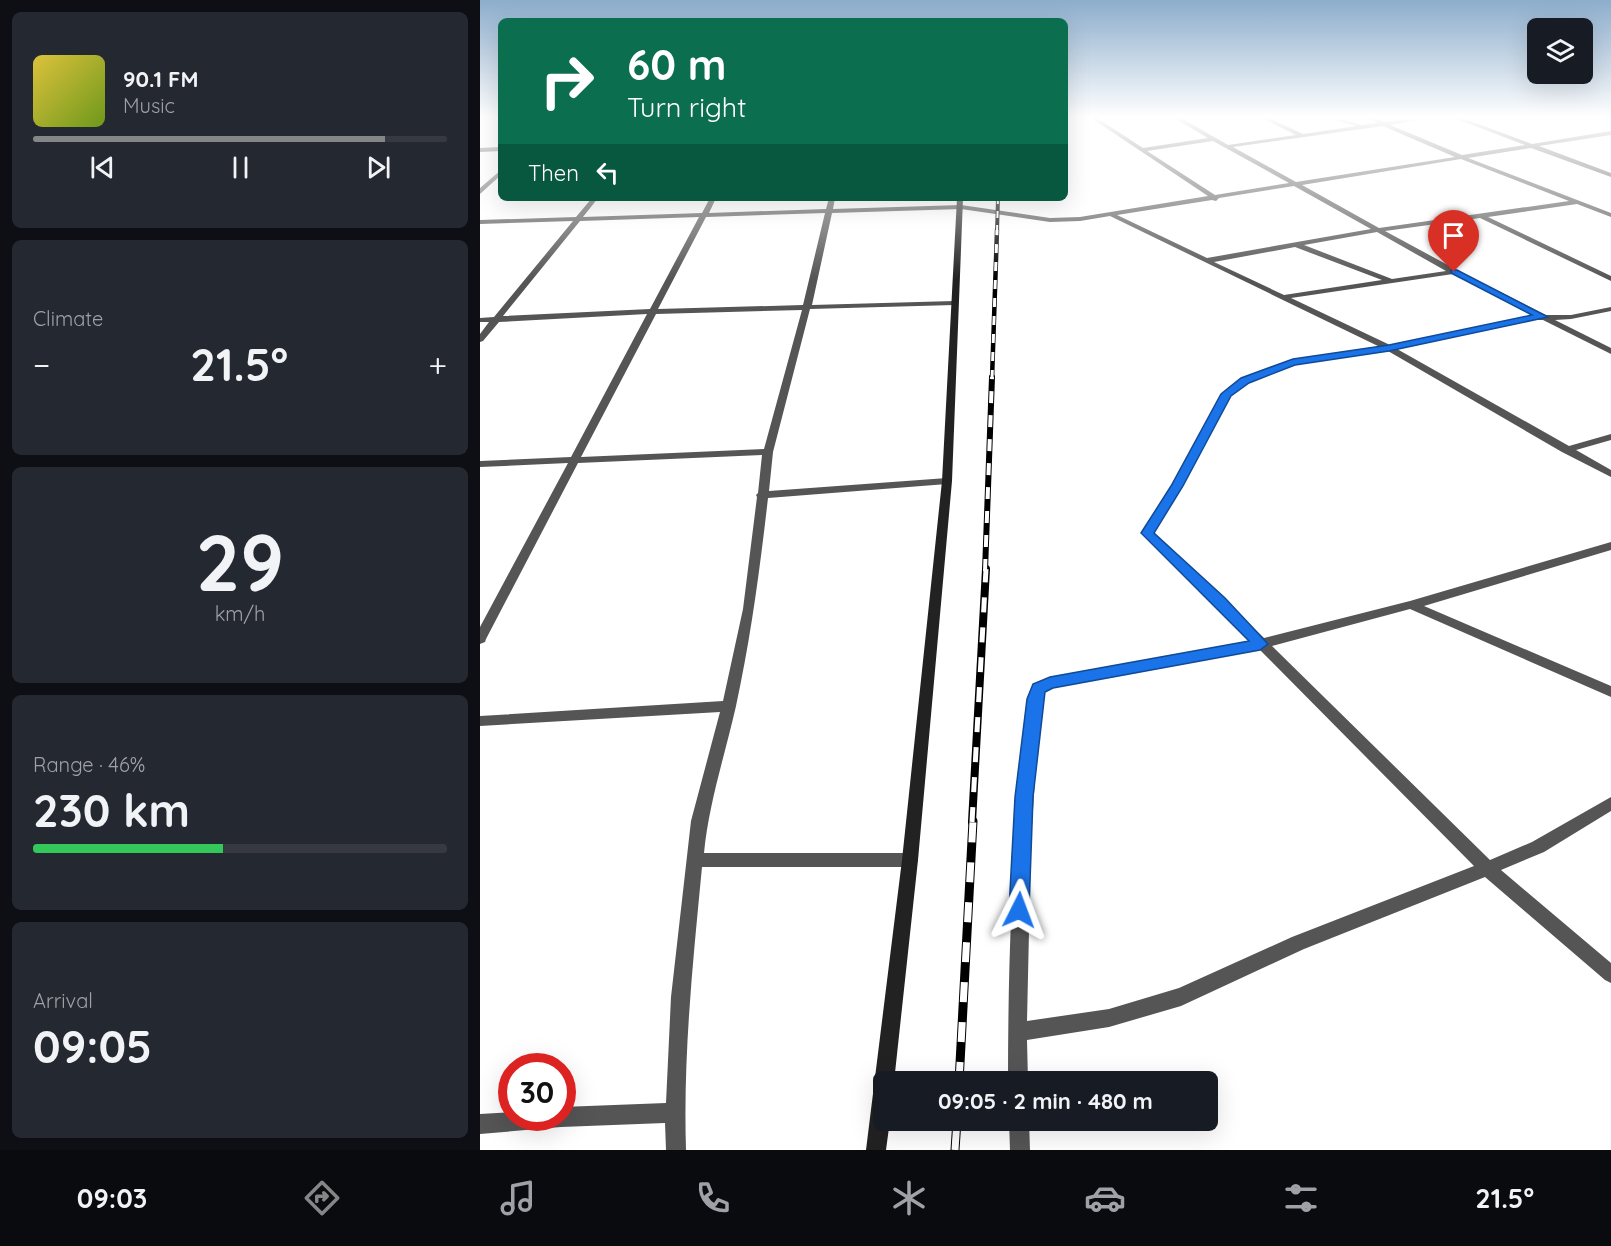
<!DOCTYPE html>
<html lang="en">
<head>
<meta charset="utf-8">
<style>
  body { margin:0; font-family:Quicksand,sans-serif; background:#242831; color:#f1f3f6; height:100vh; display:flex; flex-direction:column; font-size:22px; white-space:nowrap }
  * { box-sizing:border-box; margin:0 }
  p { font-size:20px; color:#9ea1a6 }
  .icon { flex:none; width:33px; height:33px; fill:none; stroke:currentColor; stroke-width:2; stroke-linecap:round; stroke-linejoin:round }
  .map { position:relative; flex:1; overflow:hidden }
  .side { display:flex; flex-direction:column; gap:12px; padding:12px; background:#0d0f14; width:480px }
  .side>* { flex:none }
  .top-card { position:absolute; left:18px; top:18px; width:570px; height:183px; border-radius:9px; box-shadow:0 6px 24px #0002; background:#0b6e4f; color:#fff; overflow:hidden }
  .tools { position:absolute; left:1047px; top:18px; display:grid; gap:12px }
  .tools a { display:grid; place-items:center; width:66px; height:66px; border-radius:9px; background:#171b24; box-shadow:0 6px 24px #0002; font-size:30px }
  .speed { position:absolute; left:18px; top:1053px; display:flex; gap:12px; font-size:30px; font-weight:700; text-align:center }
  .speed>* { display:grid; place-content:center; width:78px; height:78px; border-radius:50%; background:#171b24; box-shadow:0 6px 24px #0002; line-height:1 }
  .speed .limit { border:9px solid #d22; background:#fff; color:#111 }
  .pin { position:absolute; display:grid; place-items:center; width:51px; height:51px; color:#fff; margin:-62px -26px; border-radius:50% 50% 50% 0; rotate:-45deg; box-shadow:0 0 6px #0007 }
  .pin .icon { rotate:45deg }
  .me { position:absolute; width:66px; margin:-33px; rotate:3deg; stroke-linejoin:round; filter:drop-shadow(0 0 4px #0008) }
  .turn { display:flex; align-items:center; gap:21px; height:126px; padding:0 30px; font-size:27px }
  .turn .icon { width:78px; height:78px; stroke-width:2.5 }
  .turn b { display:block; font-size:42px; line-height:51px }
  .then { display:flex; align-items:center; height:57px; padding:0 30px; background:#0003; gap:12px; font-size:22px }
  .big { font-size:45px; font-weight:700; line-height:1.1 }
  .side .tile { flex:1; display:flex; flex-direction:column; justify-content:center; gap:9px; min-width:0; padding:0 21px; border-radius:9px; background:#242831 }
  .side .dial { align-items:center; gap:0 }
  .dial b { font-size:78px; line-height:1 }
  .song { display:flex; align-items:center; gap:18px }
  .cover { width:72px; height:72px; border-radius:9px; background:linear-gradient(135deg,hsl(50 70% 55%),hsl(80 70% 35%)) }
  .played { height:6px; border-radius:3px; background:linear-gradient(90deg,#858687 85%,#363941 85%) }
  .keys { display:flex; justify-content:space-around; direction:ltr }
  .heat { display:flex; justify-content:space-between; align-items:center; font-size:33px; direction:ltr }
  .charge { height:9px; border-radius:4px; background:linear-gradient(90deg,#34c759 46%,#363941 0) }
  .trip { position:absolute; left:393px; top:1071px; width:345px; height:60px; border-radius:9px; background:#171b24; box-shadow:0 6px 24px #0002; font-weight:700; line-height:60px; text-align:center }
  .menu { display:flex; height:96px; justify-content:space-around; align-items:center; background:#090b0e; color:#9ea1a6 }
  .menu .icon { width:42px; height:42px }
  .menu .on { color:#858687 }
  .menu b { font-size:27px; color:#f1f3f6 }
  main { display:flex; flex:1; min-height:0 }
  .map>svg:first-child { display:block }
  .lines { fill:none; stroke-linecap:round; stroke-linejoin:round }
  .street { fill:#555; fill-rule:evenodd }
  .secondary { fill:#222; fill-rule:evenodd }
  .rail-far4-casing { stroke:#000; stroke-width:4 }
  .rail-far3-casing { stroke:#000; stroke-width:4.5 }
  .rail-far2-casing { stroke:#000; stroke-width:6 }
  .rail-far1-casing { stroke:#000; stroke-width:8 }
  .rail-casing { stroke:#000; stroke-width:9 }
  .rail-far4 { stroke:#fff; stroke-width:2; stroke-dasharray:7; stroke-linecap:butt }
  .rail-far3 { stroke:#fff; stroke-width:3; stroke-dasharray:9; stroke-linecap:butt }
  .rail-far2 { stroke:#fff; stroke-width:4; stroke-dasharray:12; stroke-linecap:butt }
  .rail-far1 { stroke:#fff; stroke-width:5; stroke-dasharray:15; stroke-linecap:butt }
  .rail { stroke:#fff; stroke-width:7; stroke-dasharray:20; stroke-linecap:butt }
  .route { fill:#1a73e8; stroke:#114b97; stroke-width:1.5 }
</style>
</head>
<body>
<main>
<section class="side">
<div class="tile">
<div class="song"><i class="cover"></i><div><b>90.1 FM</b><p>Music</p></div></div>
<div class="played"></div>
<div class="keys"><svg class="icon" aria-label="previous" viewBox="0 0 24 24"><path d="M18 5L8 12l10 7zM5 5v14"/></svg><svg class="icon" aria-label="pause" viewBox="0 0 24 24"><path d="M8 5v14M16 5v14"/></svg><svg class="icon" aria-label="next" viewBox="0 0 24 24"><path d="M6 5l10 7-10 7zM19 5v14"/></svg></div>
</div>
<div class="tile"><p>Climate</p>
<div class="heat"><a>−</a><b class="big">21.5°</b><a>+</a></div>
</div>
<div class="tile dial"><b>29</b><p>km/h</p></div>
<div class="tile"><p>Range · 46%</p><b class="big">230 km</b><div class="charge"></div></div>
<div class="tile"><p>Arrival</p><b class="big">09:05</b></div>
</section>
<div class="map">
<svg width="1131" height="1150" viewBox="0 0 1131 1150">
  <rect width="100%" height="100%" fill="#fff"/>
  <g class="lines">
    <g class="street">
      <path d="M611,118H617L663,148L728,138L694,118H701L748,145L816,135L782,118H789L823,134L877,126L846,118H857L881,125L897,123L888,118H896L904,122L947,118L910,125L982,155L1045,145L974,118H982L1052,144L1131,131V135L1059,146L1131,173V177L1051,148L988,158L1131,213V217L1097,204L1008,217L1131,276V281L1000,218L905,231L977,270L1066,315H1091L1131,307V311L1091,319L1075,320L1131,348V354L1063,320H1047L917,349L1089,446L1131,434V440L1096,450L1131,470V477L1082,452L908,351L815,364L768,383L755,391L747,401L702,486L673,532L784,638L930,601L1131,542V550L944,606L1131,686V697L930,609L792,646L1010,860L1052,842L1131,797V811L1064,852L1021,870L1131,963V983L1125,980L1005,877L824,949L701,1006L629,1027L547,1040L548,1082H528C528,978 531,874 541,770C543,747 543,704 553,684L570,678L771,641L661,533L692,486L738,400L749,387L762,379L810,360L900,347L630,216L600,221L570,222L481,209L352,213L332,305L474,301L478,303L474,305L330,309L293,452L289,491L467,478L472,481L467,484L288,498C280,568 271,637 256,706C245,755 229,802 224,853H430L436,855L438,860L436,865L430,867H222C213,961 203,1055 206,1150H186L185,1123L81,1127L0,1134V1114L32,1112V1118H82V1107L186,1103L191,997L211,821L240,712L0,726V716L243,701L263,609L277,497L276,495L278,493L282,455L98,463L6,639L5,642L0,644V627L88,463L0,467V461L91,457L167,314L19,322L3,341L0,342V334L9,322H0V318L14,317L93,221L0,224V220L96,217L112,198H118L103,217L222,213L230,198H236L229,213L346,209L349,198H355L353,209L481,205L570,218L600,217L728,196ZM903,126L975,157L816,182L753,147ZM733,141L809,183L735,195L667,151ZM981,159L1089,201L899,228L822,185ZM814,186L891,229L727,258L637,215L732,200L736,201L739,198ZM345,213L323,305L178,309L226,217ZM219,217L170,309L23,316L100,221ZM897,232L966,271L912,279L824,245ZM815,247L902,280L804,295L734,262ZM973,274L1054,315L910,345L811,298ZM322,310L284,449L101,457L176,314ZM779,649L994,866L812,937L699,988L629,1009L547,1021L551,842L557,747L564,691L572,688Z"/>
      <path d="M21,170V175L0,194V188Z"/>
      <path d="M529,1120H549L550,1150H530Z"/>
    </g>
    <g class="secondary">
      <path d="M21,147V151L0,152V148Z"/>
      <path d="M477,198H483L472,481L438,860L414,1082H404V1120H410L406,1150H386L422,860L462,481Z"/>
    </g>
    <defs>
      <path id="rail-far4" d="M517,232L518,198"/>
      <path id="rail-far3" d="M512,379L517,230"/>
      <path id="rail-far2" d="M505,571L512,377"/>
      <path id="rail-far1" d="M492,822L506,569"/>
      <g id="rail">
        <path d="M479,1082L493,821"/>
        <path d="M475,1150L477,1120"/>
      </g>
    </defs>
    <use href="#rail-far4" class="rail-far4-casing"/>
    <use href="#rail-far3" class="rail-far3-casing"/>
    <use href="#rail-far2" class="rail-far2-casing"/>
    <use href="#rail-far1" class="rail-far1-casing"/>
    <use href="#rail" class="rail-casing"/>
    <use href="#rail-far4" class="rail-far4"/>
    <use href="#rail-far3" class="rail-far3"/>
    <use href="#rail-far2" class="rail-far2"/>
    <use href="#rail-far1" class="rail-far1"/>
    <use href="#rail" class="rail"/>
  </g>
  <linearGradient id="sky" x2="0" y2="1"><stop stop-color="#8cadcc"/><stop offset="0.42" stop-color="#fff"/><stop offset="1" stop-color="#fff" stop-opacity="0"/></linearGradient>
  <rect width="1131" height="279" fill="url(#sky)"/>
  <path class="route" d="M971,270H977L1068,317L909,351L815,365L769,383L751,396L703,486L674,533L745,598L788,644L780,650L573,688L565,692L553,797L549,910L546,916L539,919L532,916L529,910L535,797L547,699L553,684L570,677L769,641L661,533L691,486L741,394L761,378L813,359L909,345L1052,315L971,273Z"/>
</svg>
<div class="tools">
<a><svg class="icon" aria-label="layers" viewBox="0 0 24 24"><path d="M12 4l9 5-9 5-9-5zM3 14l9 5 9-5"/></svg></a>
</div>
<div class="speed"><div class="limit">30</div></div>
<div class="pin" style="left:974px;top:272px;background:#d93025"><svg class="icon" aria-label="arrive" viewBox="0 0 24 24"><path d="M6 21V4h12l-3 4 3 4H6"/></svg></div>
<svg class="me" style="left:539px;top:910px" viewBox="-20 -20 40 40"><path d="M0-17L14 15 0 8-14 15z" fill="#1a73e8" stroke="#fff" stroke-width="4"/></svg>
<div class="trip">09:05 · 2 min · 480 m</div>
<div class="top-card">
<div class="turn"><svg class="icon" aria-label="right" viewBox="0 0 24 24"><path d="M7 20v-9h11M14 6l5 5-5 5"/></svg><div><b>60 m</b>Turn right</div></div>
<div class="then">Then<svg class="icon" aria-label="left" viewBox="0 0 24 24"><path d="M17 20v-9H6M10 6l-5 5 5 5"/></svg></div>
</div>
</div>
</main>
<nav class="menu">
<b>09:03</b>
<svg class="icon on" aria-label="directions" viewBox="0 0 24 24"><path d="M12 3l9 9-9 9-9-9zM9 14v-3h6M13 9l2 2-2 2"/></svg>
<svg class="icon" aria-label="music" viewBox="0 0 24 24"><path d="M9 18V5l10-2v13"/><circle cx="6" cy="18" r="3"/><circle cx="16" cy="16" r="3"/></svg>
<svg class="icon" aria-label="phone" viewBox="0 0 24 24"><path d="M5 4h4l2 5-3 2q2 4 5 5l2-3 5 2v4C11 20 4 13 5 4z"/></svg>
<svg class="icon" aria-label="climate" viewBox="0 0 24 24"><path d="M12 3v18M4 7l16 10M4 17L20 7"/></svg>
<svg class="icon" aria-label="car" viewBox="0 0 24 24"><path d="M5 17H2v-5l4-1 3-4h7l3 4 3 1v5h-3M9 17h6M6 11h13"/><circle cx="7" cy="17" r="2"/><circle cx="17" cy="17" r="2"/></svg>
<svg class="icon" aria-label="filters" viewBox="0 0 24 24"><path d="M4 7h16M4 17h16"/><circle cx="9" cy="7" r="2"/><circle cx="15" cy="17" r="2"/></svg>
<b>21.5°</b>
</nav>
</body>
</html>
